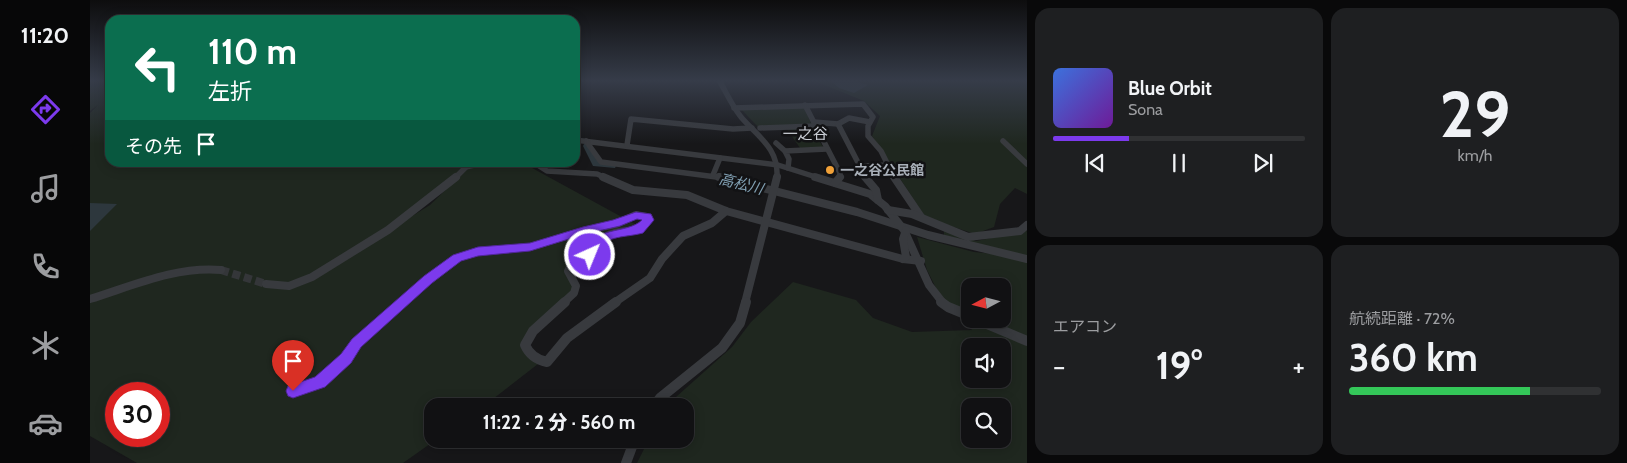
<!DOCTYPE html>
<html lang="ja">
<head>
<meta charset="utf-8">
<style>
  body { margin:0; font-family:Cabin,"Noto Sans JP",sans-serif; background:#1e1f21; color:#f1f3f6; height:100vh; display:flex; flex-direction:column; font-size:19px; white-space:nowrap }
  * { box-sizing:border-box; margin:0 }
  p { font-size:16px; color:#9c9da0 }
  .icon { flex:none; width:28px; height:28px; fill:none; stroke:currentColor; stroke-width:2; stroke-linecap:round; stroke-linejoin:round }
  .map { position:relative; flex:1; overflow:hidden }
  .sheet { display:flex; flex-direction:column; gap:8px; padding:8px; background:#09090a; width:600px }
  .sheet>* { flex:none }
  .banner { position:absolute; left:15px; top:15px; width:475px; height:152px; border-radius:15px; box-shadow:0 2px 12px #0003,0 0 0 1px #303133; background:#0b6e4f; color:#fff; overflow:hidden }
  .needle { width:32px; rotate:263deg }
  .tools { position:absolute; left:871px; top:278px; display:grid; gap:10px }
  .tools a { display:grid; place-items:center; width:50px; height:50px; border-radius:10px; background:#111113; box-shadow:0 2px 12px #0003,0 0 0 1px #303133; font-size:25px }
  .speed { position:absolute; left:15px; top:382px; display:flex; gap:10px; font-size:25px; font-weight:700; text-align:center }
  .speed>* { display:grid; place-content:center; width:65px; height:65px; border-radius:50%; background:#111113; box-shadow:0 2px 12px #0003,0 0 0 1px #303133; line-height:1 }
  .speed .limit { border:8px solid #d22; background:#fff; color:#111 }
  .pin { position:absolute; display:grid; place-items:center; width:42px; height:42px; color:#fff; margin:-51px -21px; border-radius:50% 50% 50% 0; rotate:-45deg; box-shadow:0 0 5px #0007 }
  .pin .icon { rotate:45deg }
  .me { position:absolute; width:55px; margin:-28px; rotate:44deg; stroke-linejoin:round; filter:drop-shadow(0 0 4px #0008) }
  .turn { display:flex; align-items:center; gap:18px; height:105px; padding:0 20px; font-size:22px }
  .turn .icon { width:65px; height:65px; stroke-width:2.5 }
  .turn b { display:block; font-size:35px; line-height:42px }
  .then { display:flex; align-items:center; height:48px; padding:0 20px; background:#0003; gap:10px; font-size:19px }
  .big { font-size:38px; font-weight:800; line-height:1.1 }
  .sheet .tile { flex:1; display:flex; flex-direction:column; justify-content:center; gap:8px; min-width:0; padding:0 18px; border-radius:15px; background:#1e1f21 }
  .sheet .dial { align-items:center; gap:0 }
  .dial b { font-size:65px; line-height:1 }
  .song { display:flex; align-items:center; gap:15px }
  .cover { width:60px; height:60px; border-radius:8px; background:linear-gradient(135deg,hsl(220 70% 55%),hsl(280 70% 35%)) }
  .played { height:5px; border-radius:2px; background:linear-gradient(90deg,#7c3aed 30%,#303133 30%) }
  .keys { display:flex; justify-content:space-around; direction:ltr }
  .heat { display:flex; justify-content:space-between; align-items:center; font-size:28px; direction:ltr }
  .charge { height:8px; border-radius:4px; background:linear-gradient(90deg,#34c759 72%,#303133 0) }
  .sheet .tiles { flex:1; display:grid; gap:8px; grid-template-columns:repeat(2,1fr) }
  .trip { position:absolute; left:334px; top:398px; width:270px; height:50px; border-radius:15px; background:#111113; box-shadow:0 2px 12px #0003,0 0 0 1px #303133; font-weight:800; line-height:50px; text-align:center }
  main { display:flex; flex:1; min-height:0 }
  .tabs { display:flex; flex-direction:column; width:90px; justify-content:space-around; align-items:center; background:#070708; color:#9c9da0 }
  .tabs .icon { width:35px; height:35px }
  .tabs .selected { color:#7c3aed }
  .tabs b { font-size:22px; color:#f1f3f6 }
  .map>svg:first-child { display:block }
  .green { fill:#1f271f; fill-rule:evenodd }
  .water { fill:#2d373d }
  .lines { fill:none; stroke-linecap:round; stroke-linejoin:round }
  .river { fill:#2d373d; fill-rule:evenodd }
  .minor-tunnel { stroke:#343639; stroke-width:8; stroke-dasharray:8 4; stroke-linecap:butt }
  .minor-far2 { stroke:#383a3e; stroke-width:5.5 }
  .minor-far1 { stroke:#383a3e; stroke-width:8 }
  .minor { stroke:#383a3e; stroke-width:10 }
  .route { fill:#7c3aed; stroke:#51269a }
  .poi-dot { fill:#f1a138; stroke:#121214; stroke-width:2 }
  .labels { text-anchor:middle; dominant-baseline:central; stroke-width:5; stroke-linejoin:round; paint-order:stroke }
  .poi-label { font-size:14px; font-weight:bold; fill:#a9b0b9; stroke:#121214; text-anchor:start }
  .neighbourhood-label { font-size:15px; fill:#caced5; stroke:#121214 }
  .water-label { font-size:15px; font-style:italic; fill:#81a0b3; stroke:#121214 }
</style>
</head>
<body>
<main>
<nav class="tabs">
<b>11:20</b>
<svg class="icon selected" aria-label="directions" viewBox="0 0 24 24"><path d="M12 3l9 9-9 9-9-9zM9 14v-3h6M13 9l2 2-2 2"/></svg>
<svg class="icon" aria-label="music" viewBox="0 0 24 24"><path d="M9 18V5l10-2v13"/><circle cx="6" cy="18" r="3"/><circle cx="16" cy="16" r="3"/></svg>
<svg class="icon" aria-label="phone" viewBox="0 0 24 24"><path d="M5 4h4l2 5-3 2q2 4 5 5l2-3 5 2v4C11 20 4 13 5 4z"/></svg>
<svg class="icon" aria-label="climate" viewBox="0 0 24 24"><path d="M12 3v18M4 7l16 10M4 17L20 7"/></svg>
<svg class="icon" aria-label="car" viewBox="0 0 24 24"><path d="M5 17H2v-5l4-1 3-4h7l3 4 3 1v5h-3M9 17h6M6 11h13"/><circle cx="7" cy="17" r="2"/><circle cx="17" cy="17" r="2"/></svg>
</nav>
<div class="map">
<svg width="937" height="463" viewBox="0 0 937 463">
  <rect width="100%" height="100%" fill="#171719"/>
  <g class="green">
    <path d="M0,80H20V162L378,163L319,218L340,205L376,170L398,163H433L552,228L526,232L480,267L486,286L435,345L448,364L394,406H342V439H347L313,463H47L0,436V113L8,105L0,111ZM26,394H69V436H26Z"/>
    <path d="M722,80H937V194L925,188L910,204L904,227L885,234L836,218L782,136L790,116L774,101Z"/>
    <path d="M713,106L722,125L668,127L650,108Z"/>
    <path d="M722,128L733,147L710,148L697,129Z"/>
    <path d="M854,228L886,241L937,231V463H547L559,439H595V406L577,405L642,347L661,322L703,282L766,300L783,318L822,332L882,330L848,292L837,270L827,237L884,252L904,254L854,238ZM880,286H912V319H880ZM880,346H912V379H880ZM880,406H912V439H880Z"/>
  </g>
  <g class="water">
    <path d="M740,80H761L778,85L764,93L749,88Z"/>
    <path d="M0,203L27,204L0,231Z"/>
  </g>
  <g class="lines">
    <path class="river" d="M494,144H500L509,162L525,164L526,166L525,168L503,166L493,146Z"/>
    <path class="minor-tunnel" d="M131,270L176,284"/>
    <g class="minor-far2">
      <path d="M629,80C636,92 642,106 651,117C668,137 689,148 687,178"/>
      <path d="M715,105L750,173V178"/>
      <path d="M644,108L773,104L783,117L778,126V136L791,151L798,165L771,166"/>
      <path d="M724,122L748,124L759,118L780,122"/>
      <path d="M748,124L776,178"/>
      <path d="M670,128L726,126"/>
      <path d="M485,140L688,165L729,178"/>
      <path d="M496,141L511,162L634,178"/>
      <path d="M913,141L937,164"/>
      <path d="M686,143L695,151"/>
      <path d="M537,145L541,119L643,129L662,128"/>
      <path d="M443,162L457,171L507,174L516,178"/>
      <path d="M798,165L805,178"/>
      <path d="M376,167L397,162"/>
      <path d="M698,168L699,159L695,151L737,149"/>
      <path d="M623,175L630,158"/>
      <path d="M365,178L381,162"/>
    </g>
    <g class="minor-far1">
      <path d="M513,177L543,190L597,195L636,211L813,259L831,261"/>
      <path d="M629,177L767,212L838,235L937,259"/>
      <path d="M725,177L780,194L795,206L814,230L839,285L853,303"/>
      <path d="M775,177L786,190L788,200"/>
      <path d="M804,177L831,217"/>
      <path d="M745,183L750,177"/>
      <path d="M798,210L822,214L878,237L930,231L937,225"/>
      <path d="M813,259L816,257L813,239L816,230"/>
      <path d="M176,284L199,286L222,277L298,230L366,177"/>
      <path d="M0,299C42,286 86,266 131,270"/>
      <path d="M312,303L367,258L388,251L440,247L493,231L526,224L546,215L557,217L558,220L549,230C534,231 516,232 505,244C492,258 502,258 480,267L478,271L486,286L484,293L473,303"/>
      <path d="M524,303L560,278L572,259L593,236L622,223L636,211"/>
      <path d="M655,303L687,177"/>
    </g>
    <g class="minor">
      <path d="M475,302L443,331L435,345C439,354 447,360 457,362L477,338L526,302"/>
      <path d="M851,302L858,307L880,316"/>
      <path d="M885,319L937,341"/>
      <path d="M203,391L230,382L256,359L266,343L313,302"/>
      <path d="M564,406L570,398L632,348L650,323L656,302"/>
      <path d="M536,463L545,439"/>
    </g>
  </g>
  <linearGradient id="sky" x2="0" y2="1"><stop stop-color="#0d0d0e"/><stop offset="0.56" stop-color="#363c49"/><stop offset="1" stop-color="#363c49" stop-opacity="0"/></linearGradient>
  <rect width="937" height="144" fill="url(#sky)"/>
  <path class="route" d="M546,212L561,214L564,220L553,233C530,239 516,233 504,258L500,259L494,255C499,225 537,235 552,220L547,219L530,226L495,234L440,251L388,256L371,261L342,283L271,347L261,363L235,387L203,398L198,396L196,391L198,386L225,377L251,354L262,339L334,276L363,255L388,247L440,243L493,227L523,220Z"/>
  <circle class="poi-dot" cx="740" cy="170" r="5"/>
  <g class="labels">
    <g class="poi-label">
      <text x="750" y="170">一之谷公民館</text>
    </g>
    <g class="neighbourhood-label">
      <text x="715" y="134">一之谷</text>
    </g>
    <g class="water-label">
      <text transform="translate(651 184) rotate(14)">高松川</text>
    </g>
  </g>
</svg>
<div class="tools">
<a><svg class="needle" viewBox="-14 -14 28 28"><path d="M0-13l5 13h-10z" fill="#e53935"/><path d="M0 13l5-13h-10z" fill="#9c9da0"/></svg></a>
<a><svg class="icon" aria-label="sound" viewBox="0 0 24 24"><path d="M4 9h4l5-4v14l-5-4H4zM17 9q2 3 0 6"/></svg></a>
<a><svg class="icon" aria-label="search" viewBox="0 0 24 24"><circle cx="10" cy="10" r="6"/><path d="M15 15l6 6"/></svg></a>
</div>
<div class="speed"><div class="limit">30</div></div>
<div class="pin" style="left:203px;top:391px;background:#d93025"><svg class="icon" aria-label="arrive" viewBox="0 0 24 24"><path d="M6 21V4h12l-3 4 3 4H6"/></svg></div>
<svg class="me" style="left:500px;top:255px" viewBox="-20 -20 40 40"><circle r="17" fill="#7c3aed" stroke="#fff" stroke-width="3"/><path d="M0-11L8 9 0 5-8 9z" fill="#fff"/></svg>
<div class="trip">11:22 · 2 分 · 560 m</div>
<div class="banner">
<div class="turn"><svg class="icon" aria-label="left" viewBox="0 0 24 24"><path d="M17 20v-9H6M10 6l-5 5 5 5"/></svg><div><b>110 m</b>左折</div></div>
<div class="then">その先<svg class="icon" aria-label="arrive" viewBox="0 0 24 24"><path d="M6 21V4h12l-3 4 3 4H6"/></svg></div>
</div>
</div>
<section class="sheet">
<div class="tiles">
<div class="tile">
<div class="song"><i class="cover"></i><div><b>Blue Orbit</b><p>Sona</p></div></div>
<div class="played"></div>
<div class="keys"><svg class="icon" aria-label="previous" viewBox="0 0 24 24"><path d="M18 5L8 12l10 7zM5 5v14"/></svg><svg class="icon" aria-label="pause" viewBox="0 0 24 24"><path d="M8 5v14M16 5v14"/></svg><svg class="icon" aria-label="next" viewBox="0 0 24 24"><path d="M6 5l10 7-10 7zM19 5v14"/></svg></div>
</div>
<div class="tile dial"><b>29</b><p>km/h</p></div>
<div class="tile"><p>エアコン</p>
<div class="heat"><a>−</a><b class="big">19°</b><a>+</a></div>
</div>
<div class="tile"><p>航続距離 · 72%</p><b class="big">360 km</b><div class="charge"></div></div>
</div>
</section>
</main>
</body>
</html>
